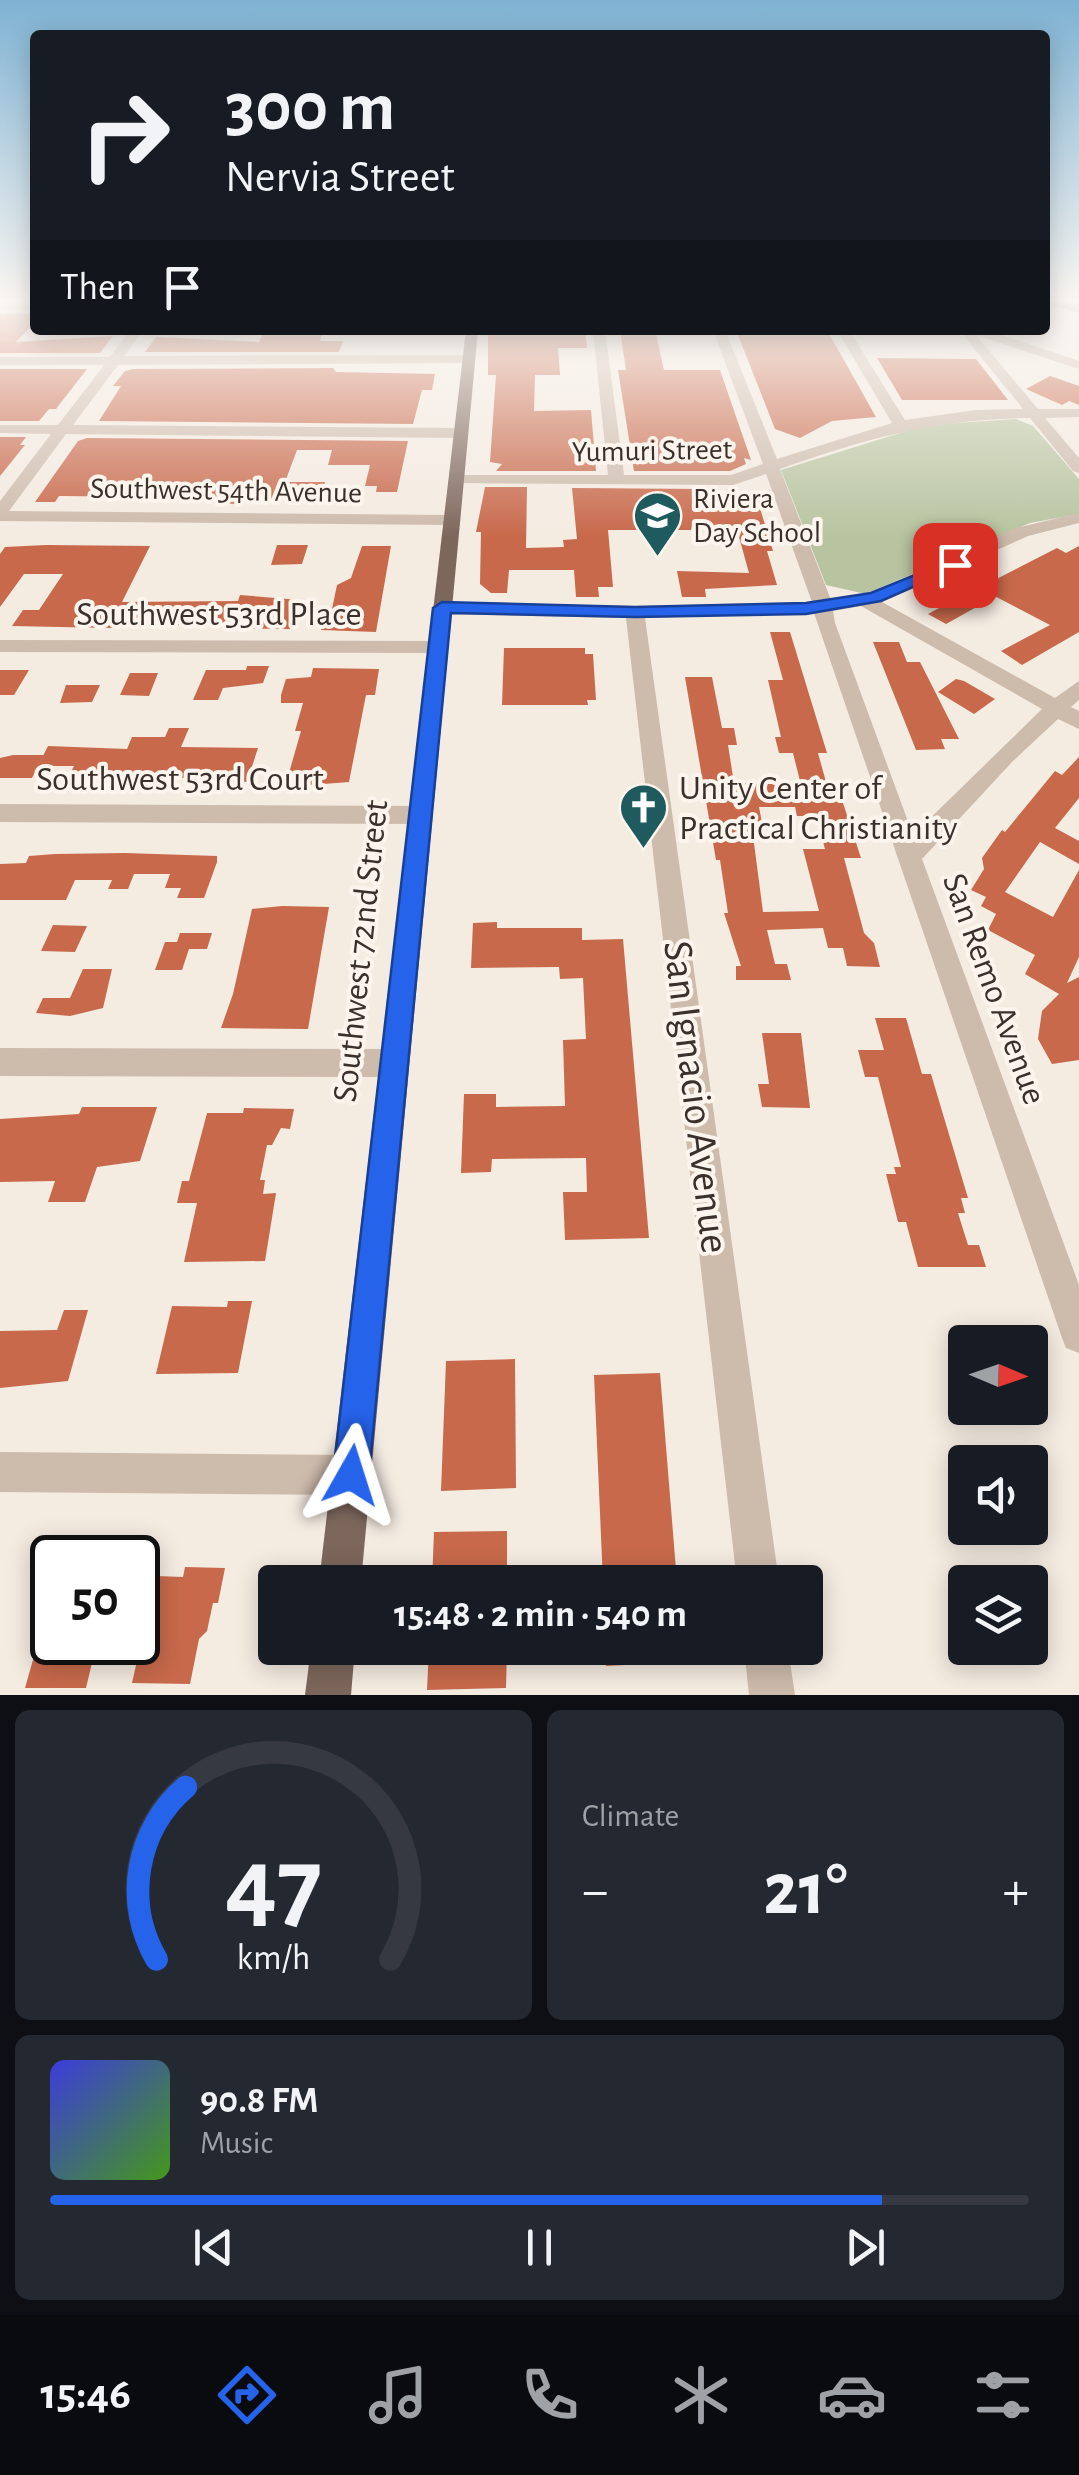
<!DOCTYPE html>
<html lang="en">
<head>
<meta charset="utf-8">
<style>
  body { margin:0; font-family:"Alegreya Sans",sans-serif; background:#242831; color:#f1f3f6; height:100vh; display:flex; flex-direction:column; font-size:38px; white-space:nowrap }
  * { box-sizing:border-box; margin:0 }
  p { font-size:32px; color:#9ea1a6 }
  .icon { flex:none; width:55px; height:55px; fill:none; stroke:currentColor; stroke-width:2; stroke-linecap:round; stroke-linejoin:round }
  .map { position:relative; height:1695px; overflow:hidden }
  .details { display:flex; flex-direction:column; gap:15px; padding:15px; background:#0d0f14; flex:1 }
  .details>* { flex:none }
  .hud { position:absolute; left:30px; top:30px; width:1020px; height:305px; border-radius:10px; box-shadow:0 5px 25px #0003; background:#171b24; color:#f1f3f6; overflow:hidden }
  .needle { width:65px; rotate:92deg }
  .buttons { position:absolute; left:948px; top:1325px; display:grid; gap:20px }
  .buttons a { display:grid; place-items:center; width:100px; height:100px; border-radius:10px; background:#171b24; box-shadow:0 5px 25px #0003; font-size:50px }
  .speed { position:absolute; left:30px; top:1535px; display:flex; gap:20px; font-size:50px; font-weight:700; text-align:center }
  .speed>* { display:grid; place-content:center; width:130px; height:130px; border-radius:50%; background:#171b24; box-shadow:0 5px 25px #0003; line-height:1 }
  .speed .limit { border:5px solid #111; border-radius:15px; background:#fff; color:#111 }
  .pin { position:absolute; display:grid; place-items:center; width:85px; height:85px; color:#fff; margin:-42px; border-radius:20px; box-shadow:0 5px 15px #0006 }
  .me { position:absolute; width:110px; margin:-55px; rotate:6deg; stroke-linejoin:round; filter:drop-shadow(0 0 8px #0008) }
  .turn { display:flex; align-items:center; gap:35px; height:210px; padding:0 30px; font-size:45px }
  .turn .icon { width:130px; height:130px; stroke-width:2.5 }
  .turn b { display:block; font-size:70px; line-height:85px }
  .then { display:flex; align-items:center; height:95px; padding:0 30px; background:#0003; gap:20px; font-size:38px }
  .big { font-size:75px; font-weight:700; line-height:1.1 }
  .details .card { flex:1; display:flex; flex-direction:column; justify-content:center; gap:15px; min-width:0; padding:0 35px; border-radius:15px; background:#242831 }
  .details .dial { align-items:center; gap:0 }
  .dial svg { height:260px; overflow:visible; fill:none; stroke:#363941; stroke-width:7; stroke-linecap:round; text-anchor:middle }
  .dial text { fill:#f1f3f6; stroke:none }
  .song { display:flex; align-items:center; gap:30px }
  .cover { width:120px; height:120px; border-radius:15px; background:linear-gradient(135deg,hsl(240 70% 55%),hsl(100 70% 35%)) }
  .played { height:10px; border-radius:5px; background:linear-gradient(90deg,#2563eb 85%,#363941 85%) }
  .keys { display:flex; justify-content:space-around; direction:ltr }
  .heat { display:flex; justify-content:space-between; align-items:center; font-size:55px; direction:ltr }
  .details .tiles { flex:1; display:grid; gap:15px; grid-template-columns:1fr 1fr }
  .card:last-child { grid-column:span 2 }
  .trip { position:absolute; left:258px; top:1565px; width:565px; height:100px; border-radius:10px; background:#171b24; box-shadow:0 5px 25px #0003; font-weight:700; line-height:100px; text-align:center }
  .tabs { display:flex; height:160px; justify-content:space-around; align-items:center; background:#090b0e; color:#9ea1a6 }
  .tabs .icon { width:70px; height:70px }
  .tabs .on { color:#2563eb }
  .tabs b { font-size:45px; color:#f1f3f6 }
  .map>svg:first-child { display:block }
  .green { fill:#b8c4a0 }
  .building { fill:#c8694b; fill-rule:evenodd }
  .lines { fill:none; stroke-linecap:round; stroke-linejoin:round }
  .minor { fill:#cdbbac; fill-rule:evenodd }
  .major { fill:#7d675c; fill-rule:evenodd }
  .highway { fill:#5c4a42; fill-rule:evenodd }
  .route { fill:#2563eb; stroke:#184099; stroke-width:2.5 }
  .labels { text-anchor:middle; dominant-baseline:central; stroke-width:8; stroke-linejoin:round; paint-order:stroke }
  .far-street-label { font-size:30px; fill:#3b302b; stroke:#fbf5ee }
  .far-poi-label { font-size:30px; fill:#3b302b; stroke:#fbf5ee; text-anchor:start }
  .street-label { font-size:35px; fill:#3b302b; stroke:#fbf5ee }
  .poi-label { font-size:35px; fill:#3b302b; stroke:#fbf5ee; text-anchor:start }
  .near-street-label { font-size:42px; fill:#3b302b; stroke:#fbf5ee }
</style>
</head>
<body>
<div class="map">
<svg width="1079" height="1695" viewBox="0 0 1079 1695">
  <rect width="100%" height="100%" fill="#f4ebe1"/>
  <path class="green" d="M1016,419L1033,426L1079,479V514L1030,523L866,594L826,585L781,470L926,425Z"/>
  <g class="building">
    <path d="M35,313V322L16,342L113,336L100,353H0V314Z"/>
    <path d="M488,330H585L587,348H558L560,375H535L534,411L591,410L596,471H496L502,464L490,462L496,375H488Z"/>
    <path d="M620,330H655L664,370H720L751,460L744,458L746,464L730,471H634L618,370H626Z"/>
    <path d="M736,330H827L876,417L832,421L800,438L775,429Z"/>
    <path d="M264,332H323L320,341H343L339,352H145L156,337L259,342Z"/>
    <path d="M877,358L976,359L1008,400H902Z"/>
    <path d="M333,368L336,372L435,374L432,390H422L413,424L99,421L121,386H113L125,371L133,369Z"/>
    <path d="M0,369H87L56,409H49L39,421H0Z"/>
    <path d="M1050,376L1079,386V405L1069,401L1062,405L1026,389Z"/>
    <path d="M0,437H26L20,445H25L0,476Z"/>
    <path d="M87,438L408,441L397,492H376L377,486H365L370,465H328L332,450H297L285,482H325L322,497L237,500L235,504L153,497L59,496L55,502H35L78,441Z"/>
    <path d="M485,487H527L526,548L564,547L563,540L577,539L572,488L703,489L692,495H756L773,551H767L777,585L705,589L706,597H682L677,571L749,573L736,526H692L691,530H608L613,587H598L599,597H576L574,570H509L507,593H491L480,584L481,532H476Z"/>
    <path d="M46,545L150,546L122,602L238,601L240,595L300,600L290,629L227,628L229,623L108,628L12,626L23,610H39L63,574H24L0,607V554L5,547Z"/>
    <path d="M277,545H308L302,564L271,565Z"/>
    <path d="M362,546H391L376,632L321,630L326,614H331L337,585L351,578Z"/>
    <path d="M1079,546V632L1022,665L1001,651L1050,625L979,588L1057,548L1066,553Z"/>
    <path d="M963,595L980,605L946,624L928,614Z"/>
    <path d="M770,632H790L827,753H818L831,800H842L861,858H844L864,933L874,943L880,967L847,966L843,948H828L823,928L767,930L775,964H787L791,980H736V966H741L724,913H728L720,860H716L685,677H712L722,728H734L737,745H728L734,783L801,785L793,753H779L775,737H781L768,680H783ZM759,807H795L797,816H816L825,849H803L819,911L763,912L752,828H763Z"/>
    <path d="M873,642H899L907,662H920L959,739H941L945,749L916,750Z"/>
    <path d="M504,648H585V654H593L596,700H587L588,705H502Z"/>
    <path d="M247,666H269L263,683L223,688L218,700H193L206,670H246Z"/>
    <path d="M313,668L379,669L375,695H366L349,782L285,787L301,731H295L303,703H281V695L286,679L311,677Z"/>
    <path d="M0,670H29L14,695H0Z"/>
    <path d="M130,673H158L149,696L120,695Z"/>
    <path d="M956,679L964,681L995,699L974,714L938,692Z"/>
    <path d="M66,685H100L92,702L60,703Z"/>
    <path d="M169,728H189L181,747L258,748L247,782L140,775L136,786H111L114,780H67L74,766H38L48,746L127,749L132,737H165Z"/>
    <path d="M13,755H44L32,778H0V758Z"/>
    <path d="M1079,757V798L1055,828L1079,841V864L1040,842L1005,892L1053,917L1079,870V957L1067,983L1079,977V1060L1052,1064L1038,1039L1042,1011L1059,994L1025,974L1035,955L988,930L996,914L981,906L986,897L971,890L984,869L982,858L1002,830L1005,832L1055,771L1062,775Z"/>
    <path d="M125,853L217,856V862L204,898H177L181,888H165L170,874H134L128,889H108L112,880H75L66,900H0V864L26,863L29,856L55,854Z"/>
    <path d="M282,906L329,907L308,1029L221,1028L233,994L252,909Z"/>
    <path d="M497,922V928H582V940L623,939L649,1238L565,1240L563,1192H587L586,1158L492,1159L491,1172L461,1173L464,1094H496V1107L565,1106L563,1040L586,1039L583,978L560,979L559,967L471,968L473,923Z"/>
    <path d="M53,925L87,926L75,952L41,951Z"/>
    <path d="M180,933H212L207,949H189L182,970H155L165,942H177Z"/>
    <path d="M83,969H112L103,1008L70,1016L36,1013L43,998H70Z"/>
    <path d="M875,1018H906L922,1074H931L968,1198H961L965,1213H958L968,1245H979L986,1267H918L906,1222H898L886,1174H896L894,1167H901L878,1077H865L858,1050H884Z"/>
    <path d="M762,1033H801L810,1108L762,1107L758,1084H769Z"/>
    <path d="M82,1107H157L140,1161L97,1167L85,1202H48L55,1181L0,1182V1119L79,1114Z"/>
    <path d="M244,1108L294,1109L290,1129L281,1128L272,1145H267L260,1180H265L263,1194L276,1193L265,1261L184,1262L197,1203H177L182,1181H189L207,1113H243Z"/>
    <path d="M228,1301H252L238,1373L156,1374L172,1306L227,1307Z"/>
    <path d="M64,1310H88L68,1381L0,1388V1331L57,1330Z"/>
    <path d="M515,1359L516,1488L441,1491L446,1361Z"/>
    <path d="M660,1373L677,1582H603L594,1375Z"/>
    <path d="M507,1531V1582H432L434,1532Z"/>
    <path d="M185,1567L225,1568L218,1603H213L207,1631L199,1639L190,1684L132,1683L156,1576L183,1577Z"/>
    <path d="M48,1607L52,1608V1642H97L86,1688H25Z"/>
    <path d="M429,1648H507L506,1688L427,1690Z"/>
    <path d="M605,1648H682L683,1662L606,1666Z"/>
  </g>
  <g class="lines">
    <g class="minor">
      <path d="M35,301V309L0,310V302Z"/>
      <path d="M130,330H143L124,356L469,355L476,359L469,363L118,365L73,425L461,428L469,433L461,438L66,434L9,511L452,515L461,520L452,525L0,521V501L51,434L0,433V425H58L104,365H0V357H110Z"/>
      <path d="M593,330H605L624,475H731L763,464L713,330H725L777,459L892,423L837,330H849L905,420L976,410L1023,409L959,330H987L1079,361V369L976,335L1038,409H1079V417L1045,418L1079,458V473L1073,471L1030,418C937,419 867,438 780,469L831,600L870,593L1016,528L1079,513V523L1028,536L882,602L1055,698L1079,681V700L1071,707L1079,711V729L1058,719L1013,761L922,859L1079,1285V1353L1066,1348L1061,1335L814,613L645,618L779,1582H737L626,618L442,614L432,608L442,602L635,606L812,602L766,474L733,485L450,483V477L456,475H608ZM861,606L1042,709L913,835L835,623L833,611Z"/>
      <path d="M0,640L438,641L448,647L438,653L0,652Z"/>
      <path d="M0,804L421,806L433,815L421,824L0,822Z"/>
      <path d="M0,1048L394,1049L405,1053L409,1063L405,1073L394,1077L0,1076Z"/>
      <path d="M0,1452L351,1455L365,1461L371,1475L365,1489L351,1495L0,1492Z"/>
      <path d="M744,1648H788L795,1695H749Z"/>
    </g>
    <g class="major">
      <path d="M466,330H478L361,1582H319Z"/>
      <path d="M311,1648H355L351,1695H305Z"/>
    </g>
    <path class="highway" d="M1045,300L1079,304V313L1045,303Z"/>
  </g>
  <linearGradient id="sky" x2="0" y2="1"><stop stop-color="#7eb2d2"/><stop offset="0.56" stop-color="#faf6f2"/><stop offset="1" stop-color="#faf6f2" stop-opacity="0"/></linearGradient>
  <rect width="1079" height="537" fill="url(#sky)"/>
  <path class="route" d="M949,561L963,565L881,601L806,614L635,617L451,613L369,1475L364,1488L351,1493L338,1488L333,1475L433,608L442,602L635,607L806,603L871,593Z"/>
  <defs>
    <symbol id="school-pin" viewBox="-11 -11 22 30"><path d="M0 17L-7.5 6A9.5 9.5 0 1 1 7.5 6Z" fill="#1f5a5e" stroke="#fbf5ee"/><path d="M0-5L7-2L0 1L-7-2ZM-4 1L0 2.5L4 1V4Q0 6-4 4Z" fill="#fff"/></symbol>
    <symbol id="church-pin" viewBox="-11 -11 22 30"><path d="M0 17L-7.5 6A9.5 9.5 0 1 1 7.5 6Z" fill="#1f5a5e" stroke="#fbf5ee"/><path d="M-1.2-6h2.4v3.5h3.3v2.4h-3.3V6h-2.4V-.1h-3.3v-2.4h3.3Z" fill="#fff"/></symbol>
  </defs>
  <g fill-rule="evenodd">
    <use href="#school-pin" x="630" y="488" width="55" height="75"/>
    <use href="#church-pin" x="616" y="780" width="55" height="75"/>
  </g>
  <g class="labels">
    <g class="far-street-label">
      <text transform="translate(652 451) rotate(-1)">Yumuri Street</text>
      <text transform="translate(226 491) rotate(1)">Southwest 54th Avenue</text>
    </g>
    <g class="far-poi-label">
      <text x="693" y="499">Riviera<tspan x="693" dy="34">Day School</tspan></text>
    </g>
    <g class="street-label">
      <text x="219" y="614">Southwest 53rd Place</text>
      <text x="180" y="779">Southwest 53rd Court</text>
      <text transform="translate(361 951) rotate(-84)">Southwest 72nd Street</text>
      <text transform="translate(994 989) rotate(70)">San Remo Avenue</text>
    </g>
    <g class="poi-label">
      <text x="679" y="788">Unity Center of<tspan x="679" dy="40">Practical Christianity</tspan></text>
    </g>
    <g class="near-street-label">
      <text transform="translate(696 1097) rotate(83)">San Ignacio Avenue</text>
    </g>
  </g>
</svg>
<div class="buttons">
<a><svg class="needle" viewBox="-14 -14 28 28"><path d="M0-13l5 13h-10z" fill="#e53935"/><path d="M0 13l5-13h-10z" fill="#9ea1a6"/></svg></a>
<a><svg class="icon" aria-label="sound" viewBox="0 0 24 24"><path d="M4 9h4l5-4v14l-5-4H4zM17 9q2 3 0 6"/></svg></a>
<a><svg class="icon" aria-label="layers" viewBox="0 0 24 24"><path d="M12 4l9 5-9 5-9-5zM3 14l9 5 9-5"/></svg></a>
</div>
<div class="speed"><div class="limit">50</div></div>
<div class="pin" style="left:955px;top:565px;background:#d93025"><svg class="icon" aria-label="arrive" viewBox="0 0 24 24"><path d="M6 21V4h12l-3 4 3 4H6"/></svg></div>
<svg class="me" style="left:351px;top:1475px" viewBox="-20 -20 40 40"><path d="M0-17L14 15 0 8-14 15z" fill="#2563eb" stroke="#fff" stroke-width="4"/></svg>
<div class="trip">15:48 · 2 min · 540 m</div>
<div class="hud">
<div class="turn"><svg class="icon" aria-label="right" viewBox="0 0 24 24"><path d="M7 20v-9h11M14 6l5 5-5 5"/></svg><div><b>300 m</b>Nervia Street</div></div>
<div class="then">Then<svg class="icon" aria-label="arrive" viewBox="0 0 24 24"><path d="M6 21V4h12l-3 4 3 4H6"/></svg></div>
</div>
</div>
<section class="details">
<div class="tiles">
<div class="card dial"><svg viewBox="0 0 100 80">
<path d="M14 69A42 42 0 1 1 86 69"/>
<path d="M14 69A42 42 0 0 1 23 16" stroke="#2563eb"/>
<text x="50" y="56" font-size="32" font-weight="700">47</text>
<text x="50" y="72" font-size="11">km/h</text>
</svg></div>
<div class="card"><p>Climate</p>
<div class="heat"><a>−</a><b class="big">21°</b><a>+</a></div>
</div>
<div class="card">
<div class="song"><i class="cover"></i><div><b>90.8 FM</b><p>Music</p></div></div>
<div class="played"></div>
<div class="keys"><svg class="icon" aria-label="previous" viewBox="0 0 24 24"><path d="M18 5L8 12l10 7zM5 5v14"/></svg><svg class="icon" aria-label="pause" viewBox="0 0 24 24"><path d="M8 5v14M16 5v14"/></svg><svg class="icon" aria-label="next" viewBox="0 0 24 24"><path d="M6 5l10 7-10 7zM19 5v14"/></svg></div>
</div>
</div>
</section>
<nav class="tabs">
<b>15:46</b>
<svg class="icon on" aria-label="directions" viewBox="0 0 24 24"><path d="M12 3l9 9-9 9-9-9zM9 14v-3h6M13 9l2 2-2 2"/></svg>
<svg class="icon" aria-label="music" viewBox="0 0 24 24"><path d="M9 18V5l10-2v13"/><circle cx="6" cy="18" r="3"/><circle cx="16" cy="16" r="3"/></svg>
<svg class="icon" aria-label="phone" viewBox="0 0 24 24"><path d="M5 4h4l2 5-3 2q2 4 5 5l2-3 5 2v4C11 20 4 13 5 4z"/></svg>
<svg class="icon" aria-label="climate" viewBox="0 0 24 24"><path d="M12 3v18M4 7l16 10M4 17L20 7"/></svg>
<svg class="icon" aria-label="car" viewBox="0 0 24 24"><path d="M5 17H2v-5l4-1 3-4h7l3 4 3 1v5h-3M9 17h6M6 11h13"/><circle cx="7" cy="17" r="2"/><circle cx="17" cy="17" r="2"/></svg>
<svg class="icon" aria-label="filters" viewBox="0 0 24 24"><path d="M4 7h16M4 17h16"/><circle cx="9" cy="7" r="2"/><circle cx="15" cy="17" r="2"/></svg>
</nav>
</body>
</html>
